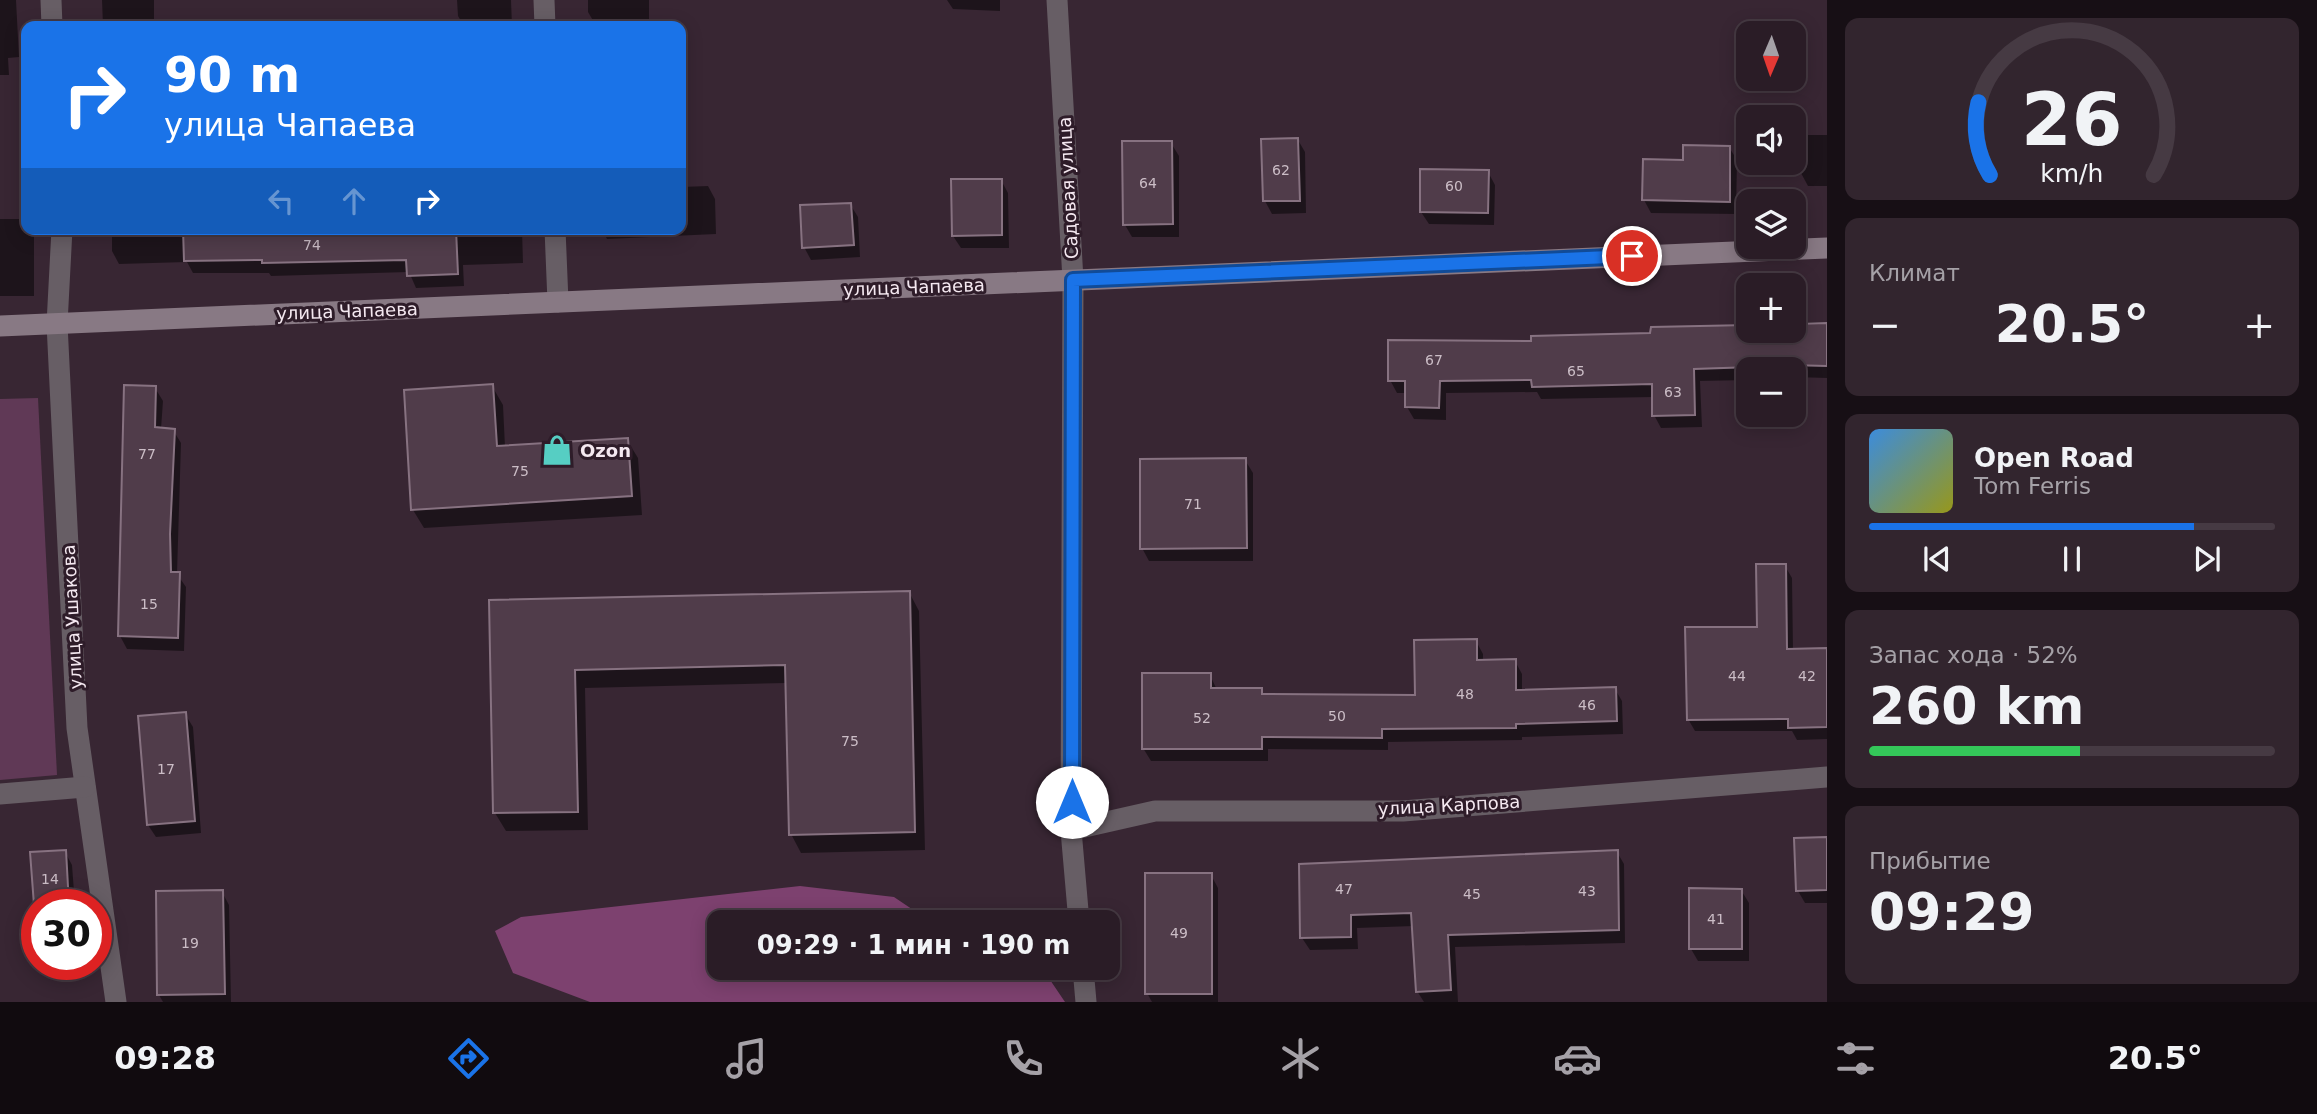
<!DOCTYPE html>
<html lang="ru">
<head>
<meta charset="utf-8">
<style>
  body { margin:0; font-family:"DejaVu Sans",sans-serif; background:#32252e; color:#f1f3f6; height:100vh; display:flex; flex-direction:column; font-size:26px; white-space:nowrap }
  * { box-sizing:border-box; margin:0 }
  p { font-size:23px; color:#a5a1a7 }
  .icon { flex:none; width:38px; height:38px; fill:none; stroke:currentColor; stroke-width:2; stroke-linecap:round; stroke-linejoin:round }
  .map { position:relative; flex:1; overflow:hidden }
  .side { display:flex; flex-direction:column; gap:18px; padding:18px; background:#170f15; width:490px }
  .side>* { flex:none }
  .banner { position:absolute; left:21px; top:21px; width:665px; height:214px; border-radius:14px; box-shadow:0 4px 18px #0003,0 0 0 2px #463a43; background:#1a73e8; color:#fff; overflow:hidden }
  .needle { width:46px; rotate:182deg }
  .controls { position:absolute; left:1736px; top:21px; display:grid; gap:14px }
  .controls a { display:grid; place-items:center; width:70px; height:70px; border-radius:14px; background:#2a1c26; box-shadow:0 4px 18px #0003,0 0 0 2px #463a43; font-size:35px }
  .speed { position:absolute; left:21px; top:889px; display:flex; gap:14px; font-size:35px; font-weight:700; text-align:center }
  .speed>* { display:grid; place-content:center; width:91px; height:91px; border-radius:50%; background:#2a1c26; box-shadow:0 4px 18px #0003,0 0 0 2px #463a43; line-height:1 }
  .speed .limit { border:10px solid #d22; background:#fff; color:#111 }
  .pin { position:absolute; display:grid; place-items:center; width:60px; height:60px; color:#fff; margin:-30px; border:4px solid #fff; border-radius:50%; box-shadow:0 2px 7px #0007 }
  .me { position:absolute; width:77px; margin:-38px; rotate:0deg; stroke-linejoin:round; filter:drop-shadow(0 0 5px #0008) }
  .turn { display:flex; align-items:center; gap:24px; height:147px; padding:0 28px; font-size:32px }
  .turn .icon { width:91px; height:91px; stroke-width:2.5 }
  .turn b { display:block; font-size:49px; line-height:60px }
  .lanes { display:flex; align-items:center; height:66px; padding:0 28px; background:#0003; justify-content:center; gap:35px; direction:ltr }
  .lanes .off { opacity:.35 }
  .big { font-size:52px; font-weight:600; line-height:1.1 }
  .side .widget { flex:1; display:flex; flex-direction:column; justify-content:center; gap:10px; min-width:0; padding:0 24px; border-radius:14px; background:#32252e }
  .side .dial { align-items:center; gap:0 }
  .dial svg { height:182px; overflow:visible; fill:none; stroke:#463a43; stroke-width:7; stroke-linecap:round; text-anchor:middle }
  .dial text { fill:#f1f3f6; stroke:none }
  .song { display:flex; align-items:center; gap:21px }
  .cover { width:84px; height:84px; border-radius:10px; background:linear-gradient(135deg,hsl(210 70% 55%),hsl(60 70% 35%)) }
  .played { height:7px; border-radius:4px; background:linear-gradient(90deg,#1a73e8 80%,#463a43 80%) }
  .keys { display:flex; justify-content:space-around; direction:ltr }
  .heat { display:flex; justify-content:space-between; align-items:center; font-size:38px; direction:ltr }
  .charge { height:10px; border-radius:5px; background:linear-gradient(90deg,#34c759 52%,#463a43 0) }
  .trip { position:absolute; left:707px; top:910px; width:413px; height:70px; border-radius:14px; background:#2a1c26; box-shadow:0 4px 18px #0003,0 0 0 2px #463a43; font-weight:600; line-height:70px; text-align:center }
  .tab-bar { display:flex; height:112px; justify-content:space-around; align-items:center; background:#110b0f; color:#a5a1a7 }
  .tab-bar .icon { width:49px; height:49px }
  .tab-bar .on { color:#1a73e8 }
  .tab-bar b { font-size:32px; color:#f1f3f6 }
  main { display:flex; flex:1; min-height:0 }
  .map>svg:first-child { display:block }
  .green { fill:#603956 }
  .forest { fill:#7d416f }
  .shadow { fill:#0007 }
  .building { fill:#503c4a; stroke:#877281; stroke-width:2 }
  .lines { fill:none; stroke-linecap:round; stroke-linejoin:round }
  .street { stroke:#675e65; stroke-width:21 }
  .secondary { stroke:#887984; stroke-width:21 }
  .route-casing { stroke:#114b97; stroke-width:18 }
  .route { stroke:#1a73e8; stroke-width:12 }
  .labels { text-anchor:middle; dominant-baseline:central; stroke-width:6; stroke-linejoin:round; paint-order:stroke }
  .number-label { font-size:14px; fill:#cbbdc6 }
  .street-label { font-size:18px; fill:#f4e8f0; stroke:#2e1c29 }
  .poi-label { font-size:18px; font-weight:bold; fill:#f4e8f0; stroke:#2e1c29; text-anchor:start }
</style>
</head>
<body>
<main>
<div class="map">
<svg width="1827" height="1002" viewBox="0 0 1827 1002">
  <rect width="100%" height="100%" fill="#382633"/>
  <path class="green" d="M38,398L57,775L0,780V399Z"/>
  <path class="forest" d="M800,886L894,897L931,922H719V968H1042L1065,1002H590L513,973L495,931L521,917Z"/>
  <g class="shadow">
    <path d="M0,0H16L19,57L8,58L9,75H0Z"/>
    <path d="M102,0H154V26H103Z"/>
    <path d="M457,0H511L512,26H464L458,16Z"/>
    <path d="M588,0H649V24H595L588,12Z"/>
    <path d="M947,0H1000V11L953,9Z"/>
    <path d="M1801,135H1827V186H1808L1801,173Z"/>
    <path d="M1298,140L1305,152L1306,213L1272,214L1265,201Z"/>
    <path d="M1171,143L1179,156V237H1132L1125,225Z"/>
    <path d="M1729,147L1737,160L1736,214L1651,213L1644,200L1685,161Z"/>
    <path d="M1488,172L1495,185L1494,225L1429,224L1421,212Z"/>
    <path d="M1001,180L1008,193L1009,248H961L953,236Z"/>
    <path d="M708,186L715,199L716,234L607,239L602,229H681V187Z"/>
    <path d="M850,204L858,217L860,257L811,260L804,247Z"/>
    <path d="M0,219H26V229L34,231V296H0Z"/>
    <path d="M112,229H522L523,263L463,265L464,286L416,288L409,272L271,276L269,273H193L187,262L119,264L112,251Z"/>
    <path d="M1802,322H1827V378L1794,377V369H1748V380L1700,381L1702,427L1661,428L1654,415V397L1541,399L1537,392L1446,393V420L1414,419L1407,407V393H1397L1390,380L1533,342L1652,334V329L1748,327V331H1794V326H1802Z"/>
    <path d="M492,386L503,405L505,447L627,440L638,458L642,515L424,528L413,510Z"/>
    <path d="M155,388L163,401L161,429L173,430L181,443L177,574L186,587L184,651L127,649L120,636Z"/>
    <path d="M1245,460L1253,473V561H1149L1142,548Z"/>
    <path d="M1785,566L1792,578L1793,650H1827V739L1797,740L1792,731H1695L1688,719L1759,628Z"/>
    <path d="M909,592L919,611L925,850L801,853L791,834L787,683L585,688L588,830L506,831L495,813L490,602Z"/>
    <path d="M1476,641L1483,654V661H1515L1522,674V691L1615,689L1622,701L1623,734L1522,737V740L1388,742V750L1268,749V761H1151L1143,748L1210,675L1217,690H1261L1265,696L1416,697Z"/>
    <path d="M185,714L193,727L201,833L156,837L148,825Z"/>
    <path d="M1827,839V903H1805L1798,891Z"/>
    <path d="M65,852L72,865L75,905H37V921L32,854Z"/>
    <path d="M1617,852L1624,864L1625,943L1455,947L1458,1002H1424L1417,991L1414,926L1357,928L1358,949L1310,950L1302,938L1300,866Z"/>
    <path d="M1211,875L1218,888V1002H1152L1147,993Z"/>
    <path d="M1741,890L1749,903V961H1698L1691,949Z"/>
    <path d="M222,892L229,905L231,1002H163L159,995Z"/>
  </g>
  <g class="building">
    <path d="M1298,138L1300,201H1263L1261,139Z"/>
    <path d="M1122,141H1172L1173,224L1123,225Z"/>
    <path d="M1683,145L1730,146V202L1642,200L1643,159L1683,160Z"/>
    <path d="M1420,169L1489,170L1488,213L1420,212Z"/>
    <path d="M951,179H1002V235L952,236Z"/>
    <path d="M851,203L854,245L802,248L800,205Z"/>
    <path d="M183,229H456L458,274L407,276L406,260L262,263V260L184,261Z"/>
    <path d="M1827,323V366L1753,364V367L1694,369L1695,415L1652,416V384L1532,387L1531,380L1440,381L1439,408L1405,407V381H1388V340L1531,341V336L1650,333L1651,327L1748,325V331H1794V324Z"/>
    <path d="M493,384L497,446L628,438L632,496L411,510L404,390Z"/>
    <path d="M124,385L156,386L155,427L175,429L170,534L171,572H180L178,638L118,636Z"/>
    <path d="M1246,458L1247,548L1140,549V459Z"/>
    <path d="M1756,564H1786L1787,649L1827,648V727L1788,728V719L1687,720L1685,627H1757Z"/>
    <path d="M910,591L915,832L789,835L785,665L575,670L578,812L493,813L489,600Z"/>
    <path d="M1477,639V660L1516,659V690L1616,687L1617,721L1516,724V728L1382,729V738L1262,737V749H1142V673H1211V688H1262V694L1415,695L1414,640Z"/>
    <path d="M186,712L195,821L147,825L138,716Z"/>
    <path d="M1827,837V890L1796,891L1794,838Z"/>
    <path d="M66,850L69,905H34L30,852Z"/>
    <path d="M1618,850L1619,930L1448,935L1451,990L1416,992L1411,913L1351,915V937L1300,938L1299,864Z"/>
    <rect x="1145" y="873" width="67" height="121"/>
    <path d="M1689,888L1742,889V949H1689Z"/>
    <path d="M223,890L225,994L157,995L156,891Z"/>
  </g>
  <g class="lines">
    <g class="street">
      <path d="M51,0L52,26"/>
      <path d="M544,0L545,26"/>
      <path d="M1057,0L1073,280L1071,830L1079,922"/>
      <path d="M62,229L57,324L77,728L116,1002"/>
      <path d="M555,229L558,302"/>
      <path d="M0,794L85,787"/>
      <path d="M1071,830L1155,811H1403L1827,777"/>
      <path d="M1083,968L1086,1002"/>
    </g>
    <path class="secondary" d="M0,326L1827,248"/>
  </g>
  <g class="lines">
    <defs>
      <path id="route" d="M1072,802L1073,280L1632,256"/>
    </defs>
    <use href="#route" class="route-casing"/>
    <use href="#route" class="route"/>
  </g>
  <defs>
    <symbol id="shop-bare" viewBox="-9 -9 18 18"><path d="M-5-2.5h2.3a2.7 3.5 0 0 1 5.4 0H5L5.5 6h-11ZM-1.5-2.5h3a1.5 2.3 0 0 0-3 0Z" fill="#56cec3" stroke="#2e1c29" stroke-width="2.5" paint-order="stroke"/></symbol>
  </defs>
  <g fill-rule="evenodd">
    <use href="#shop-bare" x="535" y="428" width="44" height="44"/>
  </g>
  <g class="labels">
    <g class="number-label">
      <text x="1281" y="170">62</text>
      <text x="1148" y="183">64</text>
      <text x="1454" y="186">60</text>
      <text x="312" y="245">74</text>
      <text x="1434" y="360">67</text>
      <text x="1576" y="371">65</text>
      <text x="1673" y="392">63</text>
      <text x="147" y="454">77</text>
      <text x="520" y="471">75</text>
      <text x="1193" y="504">71</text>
      <text x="149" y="604">15</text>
      <text x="1737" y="676">44</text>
      <text x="1807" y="676">42</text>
      <text x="1465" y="694">48</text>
      <text x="1587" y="705">46</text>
      <text x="1337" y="716">50</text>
      <text x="1202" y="718">52</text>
      <text x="850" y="741">75</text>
      <text x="166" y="769">17</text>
      <text x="50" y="879">14</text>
      <text x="1344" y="889">47</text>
      <text x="1587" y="891">43</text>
      <text x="1472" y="894">45</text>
      <text x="1716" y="919">41</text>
      <text x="1179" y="933">49</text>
      <text x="190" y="943">19</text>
    </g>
    <g class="street-label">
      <text transform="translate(1068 188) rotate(-93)">Садовая улица</text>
      <text transform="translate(914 287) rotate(-2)">улица Чапаева</text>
      <text transform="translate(347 311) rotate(-2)">улица Чапаева</text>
      <text transform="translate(72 617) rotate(-93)">улица Ушакова</text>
      <text transform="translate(1449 805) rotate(-3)">улица Карпова</text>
    </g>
    <g class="poi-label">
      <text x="580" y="450">Ozon</text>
    </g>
  </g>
</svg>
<div class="controls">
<a><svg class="needle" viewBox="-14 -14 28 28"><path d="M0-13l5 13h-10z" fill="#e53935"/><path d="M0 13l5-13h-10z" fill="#a5a1a7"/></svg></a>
<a><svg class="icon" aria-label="sound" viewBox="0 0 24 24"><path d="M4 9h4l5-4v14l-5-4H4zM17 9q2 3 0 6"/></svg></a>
<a><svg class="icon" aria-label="layers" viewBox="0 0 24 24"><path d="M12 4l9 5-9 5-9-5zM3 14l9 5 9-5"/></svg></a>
<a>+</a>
<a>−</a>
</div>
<div class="speed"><div class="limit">30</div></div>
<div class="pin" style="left:1632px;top:256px;background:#d93025"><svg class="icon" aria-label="arrive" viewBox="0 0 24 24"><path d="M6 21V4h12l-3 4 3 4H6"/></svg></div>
<svg class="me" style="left:1072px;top:802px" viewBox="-20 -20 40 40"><circle r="19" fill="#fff"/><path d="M0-13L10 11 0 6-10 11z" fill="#1a73e8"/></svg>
<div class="trip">09:29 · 1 мин · 190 m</div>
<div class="banner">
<div class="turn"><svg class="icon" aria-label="right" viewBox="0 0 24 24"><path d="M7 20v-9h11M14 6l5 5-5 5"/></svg><div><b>90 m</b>улица Чапаева</div></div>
<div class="lanes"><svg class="icon off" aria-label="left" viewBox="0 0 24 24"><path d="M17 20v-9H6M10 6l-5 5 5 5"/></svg><svg class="icon off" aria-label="ahead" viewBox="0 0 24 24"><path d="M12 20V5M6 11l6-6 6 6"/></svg><svg class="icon" aria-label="right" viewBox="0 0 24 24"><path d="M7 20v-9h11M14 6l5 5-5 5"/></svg></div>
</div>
</div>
<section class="side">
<div class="widget dial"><svg viewBox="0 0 100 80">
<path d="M14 69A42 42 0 1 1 86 69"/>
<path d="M14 69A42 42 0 0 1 9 37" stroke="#1a73e8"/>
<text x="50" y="56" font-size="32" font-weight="700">26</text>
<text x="50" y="72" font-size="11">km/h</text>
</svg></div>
<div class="widget"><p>Климат</p>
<div class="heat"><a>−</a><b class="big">20.5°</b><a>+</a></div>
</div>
<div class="widget">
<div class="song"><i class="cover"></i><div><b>Open Road</b><p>Tom Ferris</p></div></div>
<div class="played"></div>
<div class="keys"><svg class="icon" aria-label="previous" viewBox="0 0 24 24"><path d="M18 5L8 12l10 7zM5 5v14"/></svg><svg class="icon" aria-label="pause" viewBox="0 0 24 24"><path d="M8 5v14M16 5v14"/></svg><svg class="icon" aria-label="next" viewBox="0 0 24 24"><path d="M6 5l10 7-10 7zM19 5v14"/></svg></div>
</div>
<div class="widget"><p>Запас хода · 52%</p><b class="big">260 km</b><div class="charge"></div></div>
<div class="widget"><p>Прибытие</p><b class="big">09:29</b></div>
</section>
</main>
<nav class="tab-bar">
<b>09:28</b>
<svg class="icon on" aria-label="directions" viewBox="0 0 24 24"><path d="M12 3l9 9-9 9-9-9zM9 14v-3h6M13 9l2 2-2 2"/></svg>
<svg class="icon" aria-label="music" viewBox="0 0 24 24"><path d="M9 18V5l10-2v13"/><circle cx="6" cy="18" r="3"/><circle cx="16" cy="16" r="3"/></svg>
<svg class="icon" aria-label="phone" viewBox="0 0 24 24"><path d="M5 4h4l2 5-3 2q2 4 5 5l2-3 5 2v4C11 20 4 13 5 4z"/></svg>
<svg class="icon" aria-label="climate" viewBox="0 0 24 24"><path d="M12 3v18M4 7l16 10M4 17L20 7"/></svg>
<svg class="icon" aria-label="car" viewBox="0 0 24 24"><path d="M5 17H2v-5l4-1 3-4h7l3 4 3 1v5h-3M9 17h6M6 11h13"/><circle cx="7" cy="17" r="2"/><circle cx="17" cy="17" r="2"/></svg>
<svg class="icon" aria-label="filters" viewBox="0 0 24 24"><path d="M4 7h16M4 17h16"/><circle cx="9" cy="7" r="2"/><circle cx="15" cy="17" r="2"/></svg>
<b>20.5°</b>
</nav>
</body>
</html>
